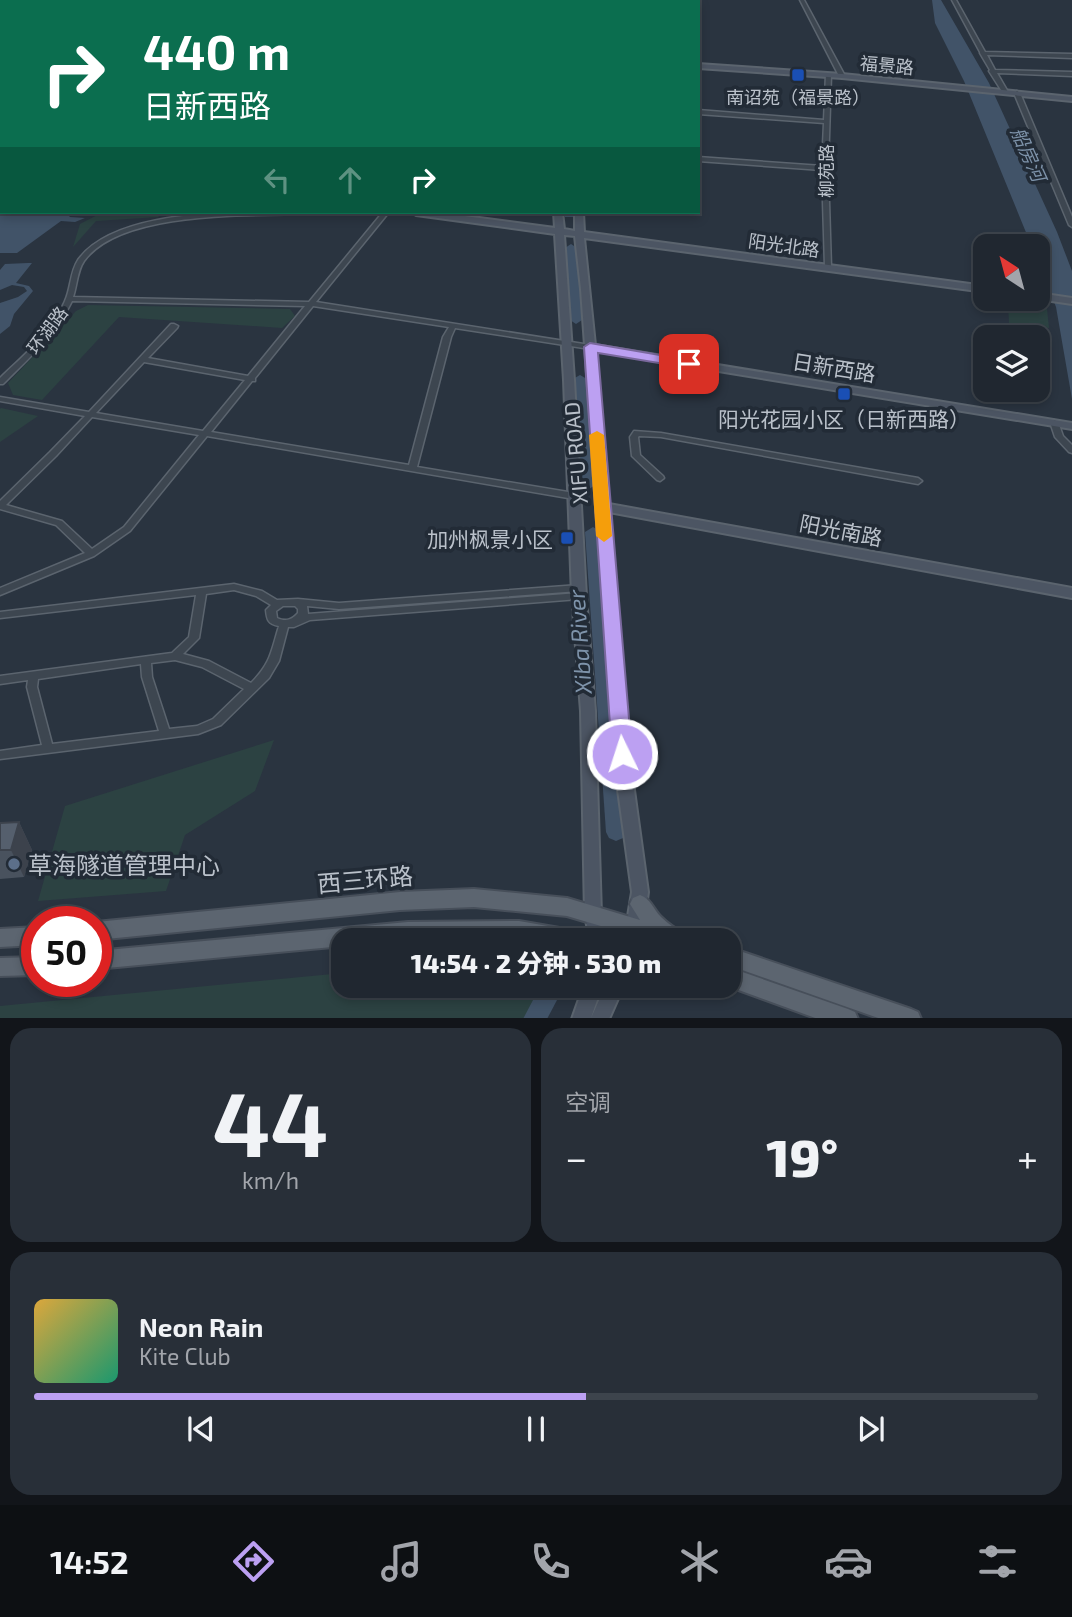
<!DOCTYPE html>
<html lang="zh">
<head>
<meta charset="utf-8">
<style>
  body { margin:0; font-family:"Exo 2","Noto Sans SC",sans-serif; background:#282f38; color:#f1f3f6; height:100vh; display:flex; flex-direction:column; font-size:26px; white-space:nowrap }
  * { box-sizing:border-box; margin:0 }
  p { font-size:23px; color:#a2a5ab }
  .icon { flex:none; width:38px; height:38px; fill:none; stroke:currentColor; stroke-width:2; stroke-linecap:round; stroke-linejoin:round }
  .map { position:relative; height:1018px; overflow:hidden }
  .details { display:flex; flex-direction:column; gap:10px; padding:10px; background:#12151a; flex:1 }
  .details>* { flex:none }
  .top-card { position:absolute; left:0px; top:0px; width:700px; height:214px; box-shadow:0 4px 10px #0003,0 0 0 2px #3d444c; background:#0b6e4f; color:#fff; overflow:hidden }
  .needle { width:46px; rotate:324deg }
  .fabs { position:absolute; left:973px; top:234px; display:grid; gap:14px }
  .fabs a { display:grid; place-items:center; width:77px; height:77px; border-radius:14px; background:#202730; box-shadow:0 4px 10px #0003,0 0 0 2px #3d444c; font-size:35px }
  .speed { position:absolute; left:21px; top:906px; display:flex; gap:14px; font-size:35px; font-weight:700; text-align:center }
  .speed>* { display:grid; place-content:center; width:91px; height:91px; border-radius:50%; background:#202730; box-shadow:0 4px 10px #0003,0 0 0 2px #3d444c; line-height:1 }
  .speed .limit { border:10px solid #d22; background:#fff; color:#111 }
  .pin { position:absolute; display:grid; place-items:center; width:60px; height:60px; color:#fff; margin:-30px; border-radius:14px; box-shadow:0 4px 10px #0006 }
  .me { position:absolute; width:77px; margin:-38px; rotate:356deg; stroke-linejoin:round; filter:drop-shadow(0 0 5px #0008) }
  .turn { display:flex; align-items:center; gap:24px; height:147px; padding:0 28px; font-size:32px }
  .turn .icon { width:91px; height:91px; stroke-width:2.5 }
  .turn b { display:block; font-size:49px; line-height:60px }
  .lanes { display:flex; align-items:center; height:66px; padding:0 28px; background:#0003; justify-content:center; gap:35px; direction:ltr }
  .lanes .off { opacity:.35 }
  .big { font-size:52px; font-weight:800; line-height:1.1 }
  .details .widget { flex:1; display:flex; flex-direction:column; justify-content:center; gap:10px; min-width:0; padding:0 24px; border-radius:21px; background:#282f38 }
  .details .dial { align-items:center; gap:0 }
  .dial b { font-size:91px; line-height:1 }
  .song { display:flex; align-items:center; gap:21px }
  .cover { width:84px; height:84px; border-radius:10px; background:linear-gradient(135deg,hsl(40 70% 55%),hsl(160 70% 35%)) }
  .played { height:7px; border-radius:4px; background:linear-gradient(90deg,#bca0f2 55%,#3d444c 55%) }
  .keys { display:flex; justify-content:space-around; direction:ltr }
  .heat { display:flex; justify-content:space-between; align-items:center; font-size:38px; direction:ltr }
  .details .tiles { flex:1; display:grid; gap:10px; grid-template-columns:1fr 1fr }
  .widget:last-child { grid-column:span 2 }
  .trip { position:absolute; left:331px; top:928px; width:410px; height:70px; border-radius:21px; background:#202730; box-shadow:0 4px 10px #0003,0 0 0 2px #3d444c; font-weight:800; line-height:70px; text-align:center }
  .tabs { display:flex; height:112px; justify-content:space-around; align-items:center; background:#0d1013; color:#a2a5ab }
  .tabs .icon { width:49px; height:49px }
  .tabs .on { color:#bca0f2 }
  .tabs b { font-size:32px; color:#f1f3f6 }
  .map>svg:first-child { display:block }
  .green { fill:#2c4242 }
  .water { fill:#415368 }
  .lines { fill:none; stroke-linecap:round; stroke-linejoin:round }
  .river { fill:#415368; fill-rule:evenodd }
  .street-casing { stroke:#5b646e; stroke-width:3 }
  .secondary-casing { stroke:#5b646e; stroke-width:4 }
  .primary-casing { stroke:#474f5a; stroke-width:4 }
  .street { fill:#3d4650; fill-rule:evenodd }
  .secondary { fill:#4c5563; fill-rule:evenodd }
  .primary { fill:#5c6570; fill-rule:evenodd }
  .wall { fill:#49525e }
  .shaded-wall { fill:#3c424c }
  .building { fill:#555f6d; stroke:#3c424c; stroke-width:2 }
  .route { fill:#bca0f2; stroke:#7a689d; stroke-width:2 }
  .slow { fill:#f59e0b }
  .transit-dot { fill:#1a4fb4; stroke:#222b36; stroke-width:2.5 }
  .service-dot { fill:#5c6f8a; stroke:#222b36; stroke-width:2.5 }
  .labels { text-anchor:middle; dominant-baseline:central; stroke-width:7; stroke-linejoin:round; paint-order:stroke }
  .far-street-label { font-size:18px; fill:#bac1ca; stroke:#222b36 }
  .far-poi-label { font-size:18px; fill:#bac1ca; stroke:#222b36 }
  .far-water-label { font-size:19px; font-style:italic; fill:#7e93aa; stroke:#222b36 }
  .street-label { font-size:21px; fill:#bac1ca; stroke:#222b36 }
  .poi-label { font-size:21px; fill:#bac1ca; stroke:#222b36 }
  .water-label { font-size:23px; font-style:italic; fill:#7e93aa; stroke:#222b36 }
  .near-poi-label { font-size:24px; fill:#bac1ca; stroke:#222b36; text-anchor:start }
  .near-street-label { font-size:24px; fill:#bac1ca; stroke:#222b36 }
</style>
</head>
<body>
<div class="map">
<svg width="1072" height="1019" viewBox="0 0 1072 1019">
  <rect width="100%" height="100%" fill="#2a3440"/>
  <g class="green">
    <path d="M103,212L157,214L159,217L96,221L73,247L80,224Z"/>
    <path d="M1008,304L1047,309L1049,328L1009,323Z"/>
    <path d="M88,305L290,309L295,316L282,328L119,317L42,400L13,395L8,383L76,311Z"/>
    <path d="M0,409L1,408L38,416L0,442Z"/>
    <path d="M274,740L255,791L185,835L166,891L38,901L65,806Z"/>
    <path d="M343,973V985H546L524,1018H0V1006Z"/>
  </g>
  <g class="water">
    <path d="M932,0H941L989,83L1057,232L1072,271V399L1056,307L1038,259V247H1032L964,81L935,23Z"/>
    <path d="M0,201L2,212H65L70,217L85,218L75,222L61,221L17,253H0Z"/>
    <path d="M28,263H32L16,283L29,286L33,291L14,314L10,326L0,334V303L18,297L27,291L24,287L12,285L0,290V270L5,264Z"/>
  </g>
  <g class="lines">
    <g class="river">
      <path d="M564,212H576L573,217H565Z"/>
      <path d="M571,244L577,248L582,320L576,324L570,320L565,248Z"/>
      <path d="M580,375L587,379L597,484L589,489L581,484L573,379Z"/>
      <path d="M593,527L601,532L626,832L623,838L616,841L609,838L606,832L585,532Z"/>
      <path d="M541,985H565L547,1019H523Z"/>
    </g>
    <defs>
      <g id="street">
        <path d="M81,0H86L88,2H83Z"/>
        <path d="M99,0H104L103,2H98Z"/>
        <path d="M344,0H361L359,1L343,2Z"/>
        <rect x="510" y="0" width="4" height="2"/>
        <path d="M800,0H804L845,76L844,77L839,76Z"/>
        <path d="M952,0H956L985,52L1072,54V58L987,55L995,70L1072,72V76L997,73L1008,92L1003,93L989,71L990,70L980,53V52Z"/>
        <path d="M826,74L831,75L828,168L831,267L828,269L825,267L822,170L698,161V157L822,166L824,123L698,114V110L824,120Z"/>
        <path d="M1017,91L1020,93L1072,217V227L1069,225L1014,93Z"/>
        <path d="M248,212H317L314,214C255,216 122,209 84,261C77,271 77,286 73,297L309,302L383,212H389L316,302L590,345L594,347L590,349L455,328L451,337L417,467L574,493L578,496L577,498L574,499L207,436L130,531L94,556L0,595V588L85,553L56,525L0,509V501L50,452L85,416L0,401V397L89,412L171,324H174L178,326L177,328L148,358L248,376L305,306L72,301C56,334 29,358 3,384H0V378C24,355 52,332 65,301C71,288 70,272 78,260C109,217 199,213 248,212ZM313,306L449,327L443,337L409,465L211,432L252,381H255V378ZM144,362L245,380L203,431L96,413ZM92,417L199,435L124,527L92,549L62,521L6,505L56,456Z"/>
        <path d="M1051,420H1054L1058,422L1063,436L1072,445V453L1069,452L1055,437L1050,422Z"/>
        <path d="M634,431L661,433L918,478L922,481L918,484L661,437L639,436L638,437L640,455L663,476L664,478L660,481L657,480L632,456L630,437Z"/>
        <path d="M234,584L262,591L277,600L298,599L339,603L579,585L582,586L584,588L582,590L579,591L339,609L307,606L308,614L579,593L582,594L584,596L582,598L579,599L310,620L294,627H288L279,661L269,678L221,725L198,734L0,759V751L42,745L27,687L28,680L0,684V676L172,653L189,637L196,595L0,618V612ZM234,590L256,596L271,605L266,610C267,620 268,624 279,626C271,652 271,663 251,683L209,661L183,654L199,638L206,594ZM283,606H295L298,609V613C292,620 286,622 277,618L276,611ZM175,660L202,667L244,689L213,719L197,726L169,729L152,677L151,663ZM141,664L142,677L159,731L52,744L37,687L38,679Z"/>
      </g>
      <g id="secondary">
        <path d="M336,0H342L343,2H337Z"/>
        <path d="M632,0H638L639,2H633Z"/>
        <rect x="646" y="0" width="6" height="2"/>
        <path d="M698,64L842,74L1072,97V101L842,78L698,68Z"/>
        <path d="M412,212H434L555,228L554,212H562L564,229L575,231V212H583L584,232L985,286V292L584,238L595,345L1072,423V429L596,351L609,504L1072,588V598L609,512L631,768L648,892L642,940H624L632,892L615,768L581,289L575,236L564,235L574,380L586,596L595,711L601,915L608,940H590L585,915L581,711L572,596L564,380L555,234L416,215Z"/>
        <path d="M1038,293L1072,298V304L1038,299Z"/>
        <path d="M584,985H602L591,1018L606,985H624L609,1019H572Z"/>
      </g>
      <g id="primary">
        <path d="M474,889L567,898L640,920L630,904L633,898L640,895C651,899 653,909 661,917C668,924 677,930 686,934L689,940H648L567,916L474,907L400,910L96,940V922L400,892Z"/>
        <path d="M519,921L577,931L584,934L587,940H343V946L96,969V951L408,922Z"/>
        <path d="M37,927V945L0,947V929Z"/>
        <path d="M728,947L911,1009L918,1012L921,1019H881L728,965Z"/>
        <path d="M37,957V975L0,976V958Z"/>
        <path d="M728,967L848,1009L855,1012L858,1019H818L725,985H728Z"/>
      </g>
    </defs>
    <use href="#street" class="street-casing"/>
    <use href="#secondary" class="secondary-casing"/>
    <use href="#primary" class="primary-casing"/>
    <use href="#street" class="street"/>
    <use href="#secondary" class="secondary"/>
    <use href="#primary" class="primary"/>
  </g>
  <path class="wall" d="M19,822L32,850L24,877L0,879V823Z"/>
  <path class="shaded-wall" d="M19,822L32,850L24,877L11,850Z"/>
  <path class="building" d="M19,822L11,850H0V823Z"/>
  <path class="route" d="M590,343L689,360L696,364L689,368L598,353L632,754L629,759L622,762L615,759L612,754L584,347Z"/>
  <path class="slow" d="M597,431L604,435L612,536L604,542L596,536L589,435Z"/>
  <g class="transit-dot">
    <rect x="791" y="68" width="14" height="14" rx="3.5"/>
    <rect x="837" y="387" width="14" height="14" rx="3.5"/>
    <rect x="560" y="531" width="14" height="14" rx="3.5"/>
  </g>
  <circle class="service-dot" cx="14" cy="864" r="7"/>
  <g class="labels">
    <g class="far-street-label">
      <text transform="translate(887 65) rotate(5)">福景路</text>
      <text transform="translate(826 171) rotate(-90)">柳苑路</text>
      <text transform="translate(784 245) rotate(8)">阳光北路</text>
      <text transform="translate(47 330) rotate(-53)">环湖路</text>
    </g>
    <g class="far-poi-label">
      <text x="798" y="97">南诏苑（福景路）</text>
    </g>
    <g class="far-water-label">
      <text transform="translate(1029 154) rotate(66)">船房河</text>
    </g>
    <g class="street-label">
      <text transform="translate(834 367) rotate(9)">日新西路</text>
      <text transform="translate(575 453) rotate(-95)">XIFU ROAD</text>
      <text transform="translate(841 530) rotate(11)">阳光南路</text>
    </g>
    <g class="poi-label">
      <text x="844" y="418">阳光花园小区（日新西路）</text>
      <text x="553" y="538" text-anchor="end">加州枫景小区</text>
    </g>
    <g class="water-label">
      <text transform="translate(579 642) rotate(-94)">Xiba River</text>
    </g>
    <g class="near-poi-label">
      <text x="28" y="864">草海隧道管理中心</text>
    </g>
    <g class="near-street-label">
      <text transform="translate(365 879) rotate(-5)">西三环路</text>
    </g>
  </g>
</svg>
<div class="fabs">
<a><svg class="needle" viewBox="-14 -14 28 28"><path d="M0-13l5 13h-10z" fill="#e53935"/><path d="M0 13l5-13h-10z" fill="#a2a5ab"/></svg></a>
<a><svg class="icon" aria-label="layers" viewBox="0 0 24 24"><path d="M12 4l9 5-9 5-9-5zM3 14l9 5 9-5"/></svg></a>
</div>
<div class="speed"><div class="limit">50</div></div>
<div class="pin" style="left:689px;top:364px;background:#d93025"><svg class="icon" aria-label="arrive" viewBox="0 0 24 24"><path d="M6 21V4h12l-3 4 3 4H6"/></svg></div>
<svg class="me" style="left:622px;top:754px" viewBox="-20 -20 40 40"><circle r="17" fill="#bca0f2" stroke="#fff" stroke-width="3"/><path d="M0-11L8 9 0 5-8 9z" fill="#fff"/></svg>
<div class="trip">14:54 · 2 分钟 · 530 m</div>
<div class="top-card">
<div class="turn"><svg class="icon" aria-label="right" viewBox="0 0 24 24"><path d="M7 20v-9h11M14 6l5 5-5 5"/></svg><div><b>440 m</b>日新西路</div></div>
<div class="lanes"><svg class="icon off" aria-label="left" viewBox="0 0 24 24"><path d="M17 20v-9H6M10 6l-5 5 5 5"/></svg><svg class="icon off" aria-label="ahead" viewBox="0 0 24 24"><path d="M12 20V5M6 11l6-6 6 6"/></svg><svg class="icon" aria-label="right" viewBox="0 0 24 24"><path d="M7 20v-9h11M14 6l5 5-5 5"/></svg></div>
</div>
</div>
<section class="details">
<div class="tiles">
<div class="widget dial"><b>44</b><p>km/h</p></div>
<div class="widget"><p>空调</p>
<div class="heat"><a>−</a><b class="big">19°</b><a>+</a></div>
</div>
<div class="widget">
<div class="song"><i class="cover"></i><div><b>Neon Rain</b><p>Kite Club</p></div></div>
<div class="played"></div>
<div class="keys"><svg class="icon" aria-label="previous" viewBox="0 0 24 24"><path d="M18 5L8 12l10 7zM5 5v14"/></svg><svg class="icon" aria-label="pause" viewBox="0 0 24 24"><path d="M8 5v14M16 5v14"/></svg><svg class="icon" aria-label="next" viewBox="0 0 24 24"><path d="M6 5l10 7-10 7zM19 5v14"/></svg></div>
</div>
</div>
</section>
<nav class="tabs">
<b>14:52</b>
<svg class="icon on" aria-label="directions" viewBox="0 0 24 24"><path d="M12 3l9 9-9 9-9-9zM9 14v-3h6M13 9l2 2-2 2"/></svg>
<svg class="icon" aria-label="music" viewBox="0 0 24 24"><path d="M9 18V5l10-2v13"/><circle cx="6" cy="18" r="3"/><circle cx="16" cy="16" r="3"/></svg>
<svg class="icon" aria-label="phone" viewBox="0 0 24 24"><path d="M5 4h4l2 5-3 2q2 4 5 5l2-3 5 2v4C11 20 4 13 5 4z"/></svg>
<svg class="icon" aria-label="climate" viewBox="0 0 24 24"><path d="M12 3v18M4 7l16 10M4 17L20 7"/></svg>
<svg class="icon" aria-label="car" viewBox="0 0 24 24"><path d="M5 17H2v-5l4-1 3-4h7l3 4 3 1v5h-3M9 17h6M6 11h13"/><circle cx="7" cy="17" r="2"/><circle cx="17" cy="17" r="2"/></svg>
<svg class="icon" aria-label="filters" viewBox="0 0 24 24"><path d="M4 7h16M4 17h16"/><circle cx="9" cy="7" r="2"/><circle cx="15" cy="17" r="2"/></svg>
</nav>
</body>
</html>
